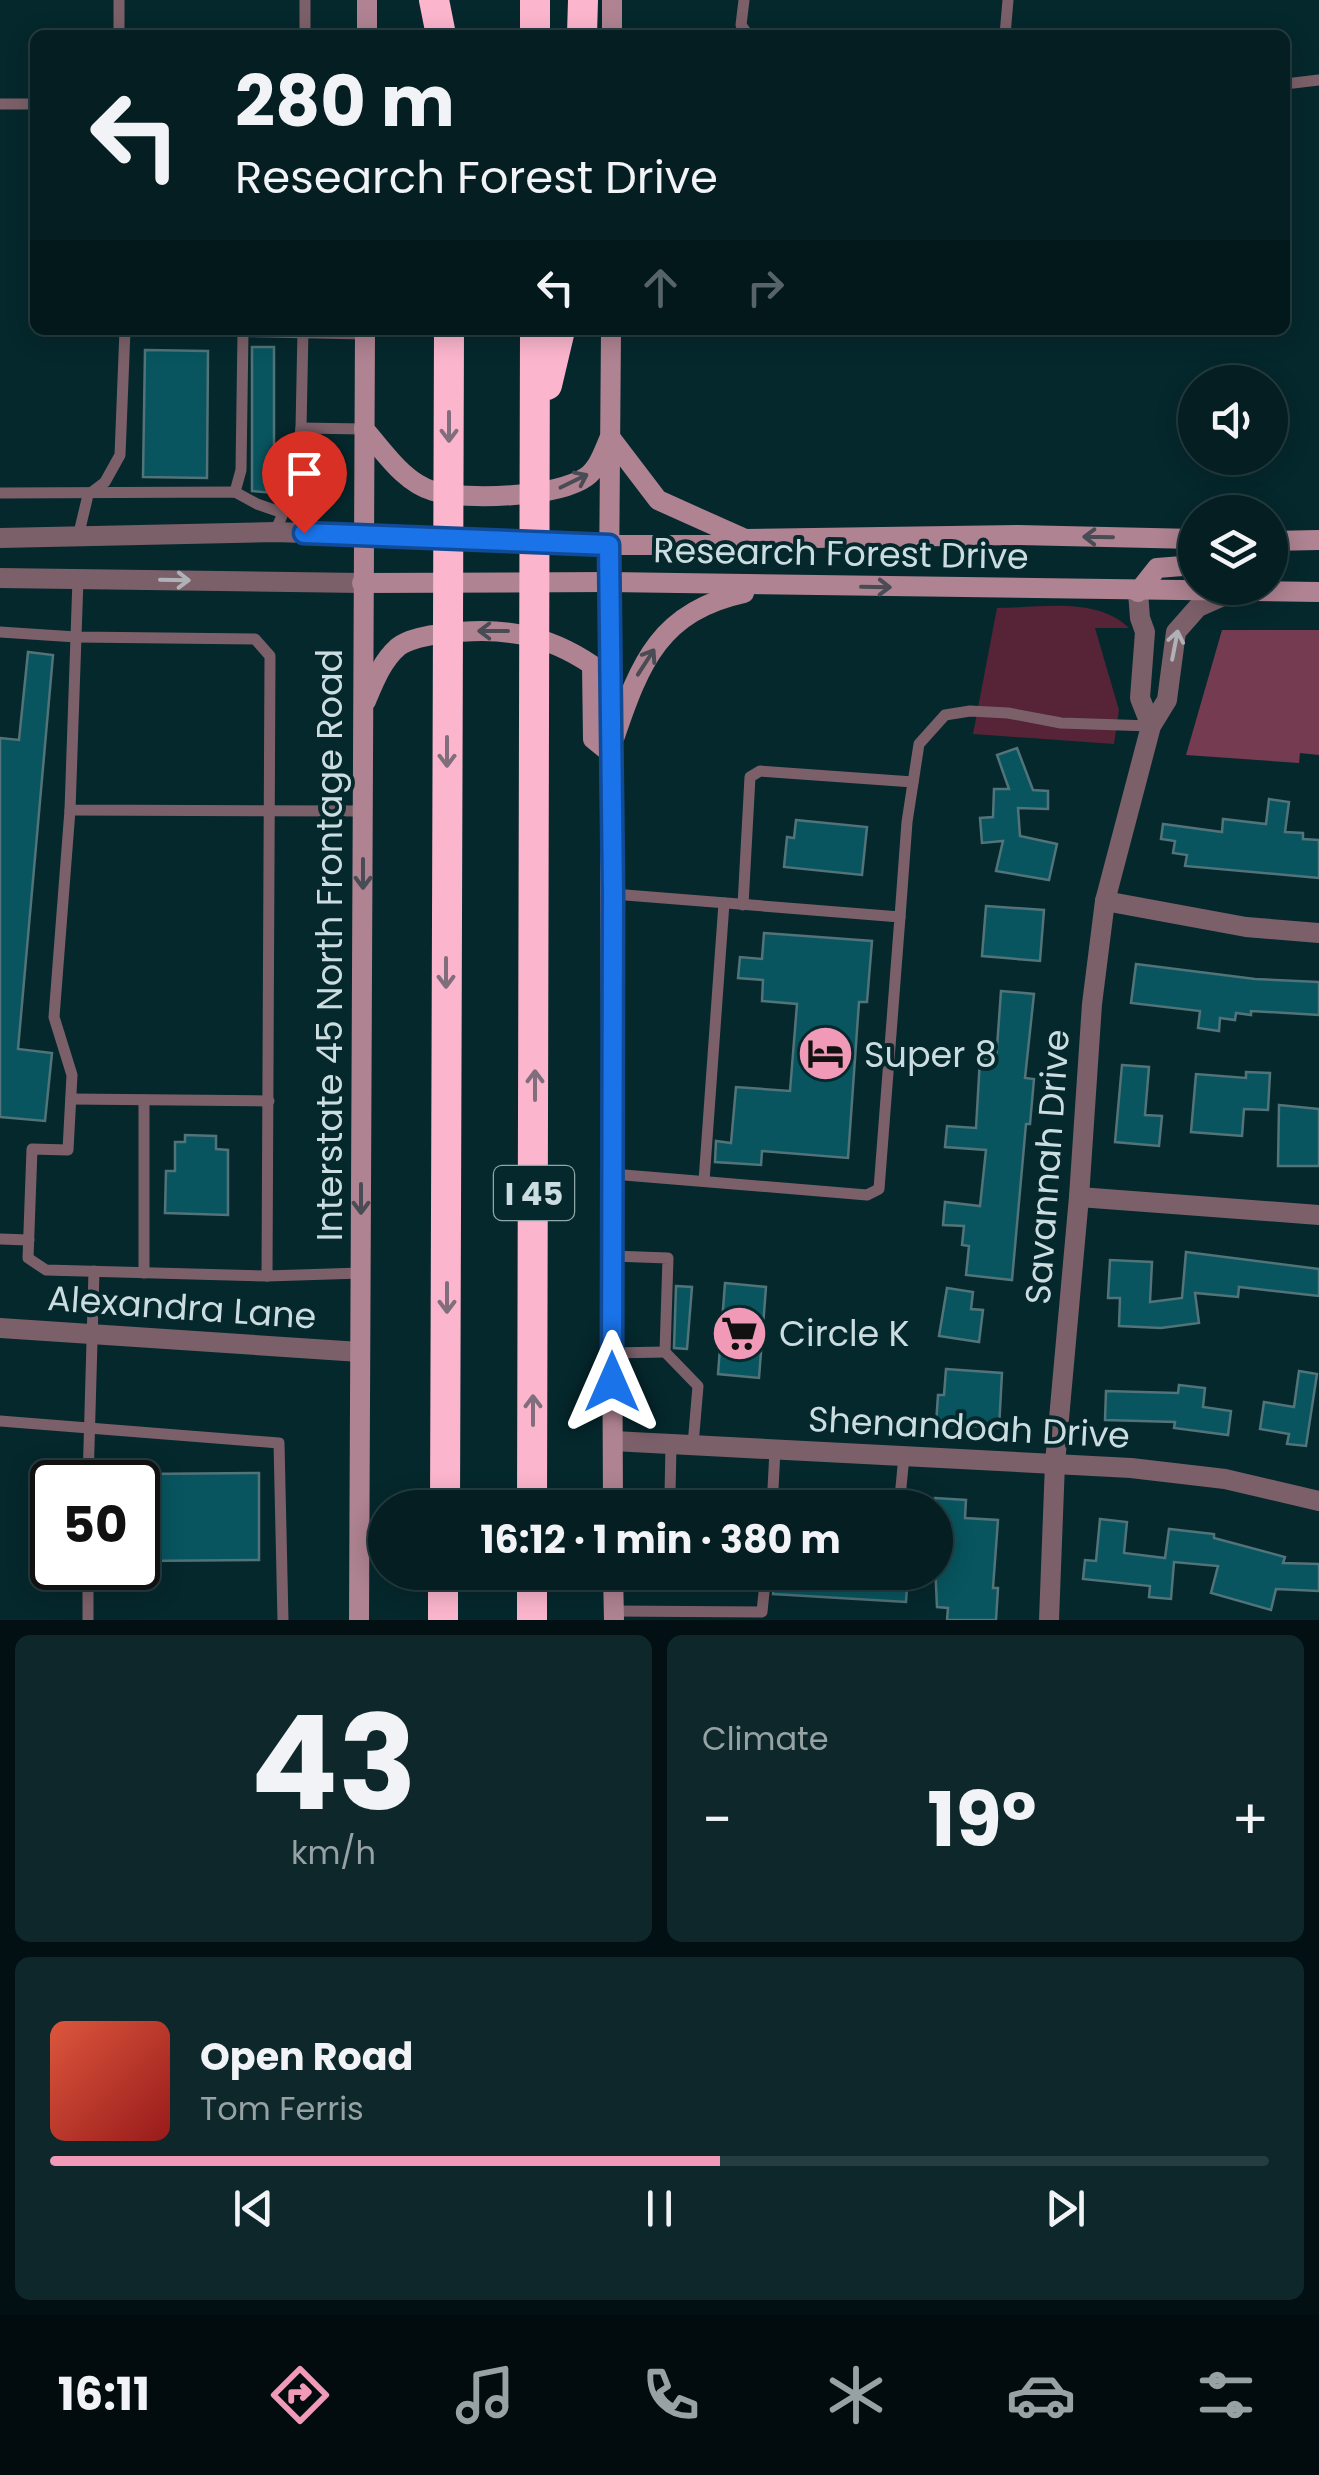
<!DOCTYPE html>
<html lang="en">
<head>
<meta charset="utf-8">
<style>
  body { margin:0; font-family:Poppins,sans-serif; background:#0d272a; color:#f1f3f6; height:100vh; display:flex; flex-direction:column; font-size:38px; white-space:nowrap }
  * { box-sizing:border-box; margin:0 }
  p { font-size:32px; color:#97a2a5 }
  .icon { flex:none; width:55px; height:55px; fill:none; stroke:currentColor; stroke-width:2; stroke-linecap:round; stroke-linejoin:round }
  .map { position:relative; height:1620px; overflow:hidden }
  .panel { display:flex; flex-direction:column; gap:15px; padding:15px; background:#021013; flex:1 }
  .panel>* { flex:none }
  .banner { position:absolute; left:30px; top:30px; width:1260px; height:305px; border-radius:15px; box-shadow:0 5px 25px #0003,0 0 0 2px #253c40; background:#041e22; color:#f1f3f6; overflow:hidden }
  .fabs { position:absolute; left:1178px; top:365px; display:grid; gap:20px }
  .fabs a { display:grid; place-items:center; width:110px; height:110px; border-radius:50%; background:#041e22; box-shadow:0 5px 25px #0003,0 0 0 2px #253c40; font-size:50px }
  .speed { position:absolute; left:30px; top:1460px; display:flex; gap:20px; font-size:50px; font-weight:700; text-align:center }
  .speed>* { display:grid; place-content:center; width:130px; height:130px; border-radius:50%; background:#041e22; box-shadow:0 5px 25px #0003,0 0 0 2px #253c40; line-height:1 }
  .speed .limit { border:5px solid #111; border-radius:15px; background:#fff; color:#111 }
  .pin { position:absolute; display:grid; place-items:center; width:85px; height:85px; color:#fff; margin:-102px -42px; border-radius:50% 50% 50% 0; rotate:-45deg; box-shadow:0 0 10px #0007 }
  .pin .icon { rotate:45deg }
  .me { position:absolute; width:110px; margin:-55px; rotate:0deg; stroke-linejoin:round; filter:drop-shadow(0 0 8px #0008) }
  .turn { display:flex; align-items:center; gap:35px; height:210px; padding:0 40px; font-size:45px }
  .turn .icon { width:130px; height:130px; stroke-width:2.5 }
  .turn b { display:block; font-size:70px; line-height:85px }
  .lanes { display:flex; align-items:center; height:95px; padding:0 40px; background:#0003; justify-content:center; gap:50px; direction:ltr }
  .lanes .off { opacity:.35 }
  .big { font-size:75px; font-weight:700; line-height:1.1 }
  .panel .widget { flex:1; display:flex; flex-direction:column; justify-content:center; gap:15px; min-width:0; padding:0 35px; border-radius:15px; background:#0d272a }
  .panel .dial { align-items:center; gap:0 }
  .dial b { font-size:130px; line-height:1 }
  .song { display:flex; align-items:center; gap:30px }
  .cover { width:120px; height:120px; border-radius:15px; background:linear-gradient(135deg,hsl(10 70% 55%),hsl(0 70% 35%)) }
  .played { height:10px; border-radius:5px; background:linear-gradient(90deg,#f09ab7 55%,#253c40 55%) }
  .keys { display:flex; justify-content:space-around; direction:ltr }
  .heat { display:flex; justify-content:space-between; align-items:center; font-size:55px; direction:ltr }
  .panel .tiles { flex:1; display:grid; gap:15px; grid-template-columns:1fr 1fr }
  .widget:last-child { grid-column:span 2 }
  .trip { position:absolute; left:368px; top:1490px; width:585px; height:100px; border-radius:50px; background:#041e22; box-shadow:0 5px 25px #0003,0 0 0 2px #253c40; font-weight:700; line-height:100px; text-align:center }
  .dock { display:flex; height:160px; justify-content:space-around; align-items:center; background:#020c0e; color:#97a2a5 }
  .dock .icon { width:70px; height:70px }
  .dock .on { color:#f09ab7 }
  .dock b { font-size:45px; color:#f1f3f6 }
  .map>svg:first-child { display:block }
  .green { fill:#562337 }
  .forest { fill:#753b50 }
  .building { fill:#08555f; stroke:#517379; stroke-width:2.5 }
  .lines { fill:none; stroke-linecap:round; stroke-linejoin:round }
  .service { stroke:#7c6069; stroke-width:11 }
  .minor { stroke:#7c6069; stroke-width:20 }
  .tertiary { stroke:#7c6069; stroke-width:20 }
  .secondary { stroke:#af8391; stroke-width:20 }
  .motorway { stroke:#fbb5cc; stroke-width:30 }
  .oneway { stroke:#806e7c }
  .oneway2 { stroke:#494c55 }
  .oneway3 { stroke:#afb1b6 }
  .route-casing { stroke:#114b97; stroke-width:25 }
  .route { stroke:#1a73e8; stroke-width:18 }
  .labels { text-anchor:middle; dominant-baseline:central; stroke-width:8; stroke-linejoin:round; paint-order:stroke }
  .shield { fill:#05282d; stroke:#90a7aa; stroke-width:2.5 }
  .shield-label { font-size:32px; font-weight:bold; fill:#cbdde0 }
  .street-label { font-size:35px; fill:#cbdde0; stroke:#05282d }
  .poi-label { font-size:35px; fill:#cbdde0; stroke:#05282d; text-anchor:start }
</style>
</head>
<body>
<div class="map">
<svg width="1319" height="1620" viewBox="0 0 1319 1620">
  <rect width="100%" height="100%" fill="#05282d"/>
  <path class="green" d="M997,608C1041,608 1096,596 1129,628H1095L1119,710L1114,744L973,734Z"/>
  <path class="forest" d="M1222,630H1319V755L1300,753L1299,763L1186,755Z"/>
  <g class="building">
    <path d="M252,347H274V493L252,491Z"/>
    <path d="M145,350L208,351L207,478L143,477Z"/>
    <path d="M28,652L53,655L18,1049L52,1053L45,1121L0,1117V738L19,740Z"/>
    <path d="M1017,748L1033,790L1048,791V809L1018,808L1020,836L1057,844L1049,880L996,871L1003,841L982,843L980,818L993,817L994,789H1009L997,755Z"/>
    <path d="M1269,799L1289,802L1285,832L1303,833V839L1319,840V878L1185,866L1187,855L1173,853L1175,841L1161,839L1163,824L1222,832L1223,819L1266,824Z"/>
    <path d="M796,820L867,827L862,875L784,867L787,837L794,838Z"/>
    <path d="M986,906L1044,910L1040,961L982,956Z"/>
    <path d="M764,933L872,941L867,1002H859L848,1158L762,1151L761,1165L715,1162L716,1141L731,1143L736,1087L790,1091L797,1004L762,1001L763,980L738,978L740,957L762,959Z"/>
    <path d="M1136,964L1255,979L1319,982V1015L1251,1011V1015L1236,1013L1235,1020L1220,1018L1219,1031L1198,1028L1200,1011L1131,1003Z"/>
    <path d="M1001,991L1034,994L1025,1078L1034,1079L1030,1124H1026L1012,1280L966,1275L969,1246L962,1245L964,1226L943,1225L945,1202L980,1206L986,1150L945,1147L947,1126L976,1128L980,1059L996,1061Z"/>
    <path d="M1122,1065L1149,1067L1145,1115L1162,1116L1159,1146L1115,1142Z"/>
    <path d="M1246,1072L1270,1073L1268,1110L1244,1109L1242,1136L1191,1132L1196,1074L1246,1078Z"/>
    <path d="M1279,1105L1319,1109V1166H1278Z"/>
    <path d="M185,1135L216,1136V1149L228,1150V1215L165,1213L166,1171H175V1142H185Z"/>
    <path d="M1186,1252L1319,1269V1296L1239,1287L1238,1297L1195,1293L1199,1323L1161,1328L1119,1326L1120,1298H1108L1110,1260L1152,1262L1150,1302L1182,1298Z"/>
    <path d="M725,1283L766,1287L759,1378L718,1374Z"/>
    <path d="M676,1286L692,1287L687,1349L674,1348Z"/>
    <path d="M947,1288L973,1292L971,1309L983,1310L979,1342L939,1336Z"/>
    <path d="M946,1369L1002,1373L999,1428L936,1424L938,1395H944Z"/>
    <path d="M1299,1371L1317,1374L1306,1446L1287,1444L1289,1434L1260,1429L1264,1402L1294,1407Z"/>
    <path d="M1179,1385L1205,1388L1203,1407L1231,1411L1228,1435L1174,1428L1175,1422L1105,1420L1106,1391L1178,1393Z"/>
    <path d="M259,1473V1560L138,1561V1474Z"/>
    <path d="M935,1498L966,1500L965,1518L998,1520L993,1588H998L996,1620H947L948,1608L937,1607L935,1564L941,1565L944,1526L935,1525Z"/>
    <path d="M1100,1519L1127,1522L1124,1553L1165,1558L1169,1529L1214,1534V1538L1285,1557L1283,1563L1319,1564V1591L1276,1589L1271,1610L1211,1593L1218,1566L1174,1562L1171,1599L1149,1597L1150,1586L1083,1579L1085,1560L1096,1561Z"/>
    <path d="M775,1572H908L906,1602L773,1594Z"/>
  </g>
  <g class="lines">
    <g class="service">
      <path d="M119,0V35"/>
      <path d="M744,0L741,25L748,35"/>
      <path d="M305,35V0"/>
      <path d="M1005,35L1008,0"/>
      <path d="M1285,84L1319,80"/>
      <path d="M0,104H35"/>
      <path d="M167,330L365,334"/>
      <path d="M301,428L303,330"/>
      <path d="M235,492L241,470L243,332"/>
      <path d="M0,493L235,492L257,504L283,513"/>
      <path d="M275,532L293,490L301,428L364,429"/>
      <path d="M78,537L88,495L105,482L120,455L125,330"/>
      <path d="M78,579L70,810L364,811"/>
      <path d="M0,632L76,637L255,639L270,656L267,1276L361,1273"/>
      <path d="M70,810L54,1017L72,1075L68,1150L32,1149L28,1258L46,1270L267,1276"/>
      <path d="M743,905L750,777L760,771L913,782"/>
      <path d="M900,917L907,822L919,744L945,715L970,711L1008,713L1061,723L1151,726"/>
      <path d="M71,1099L269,1101"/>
      <path d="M612,1174L867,1195L879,1189L900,917L613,894"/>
      <path d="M704,1181L724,903"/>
      <path d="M0,1239L29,1240"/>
      <path d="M612,1256L668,1258L665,1352L698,1386L693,1445"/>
      <path d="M144,1273V1100"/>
      <path d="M611,1353L665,1352"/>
      <path d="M0,1421L279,1443L283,1620"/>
      <path d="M671,1444L670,1495L675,1506L721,1508"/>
      <path d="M88,1482L94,1271"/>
      <path d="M772,1508L775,1450"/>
      <path d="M899,1508L904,1456"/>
      <path d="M88,1568V1620"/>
      <path d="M614,1611L762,1612L766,1572"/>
    </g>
    <g class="minor">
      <path d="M1138,592L1140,618L1145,632L1140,698L1151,726"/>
      <path d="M1105,901L1246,927L1319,933"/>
      <path d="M1079,1197L1319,1215"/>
      <path d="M0,1328L360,1352"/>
      <path d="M613,1441L1131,1468L1225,1479L1319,1501"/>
      <path d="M1049,1620L1055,1463L1079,1197L1092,1004L1105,901L1151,726L1167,700L1176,632L1198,607L1234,591"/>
    </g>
    <g class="tertiary">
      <path d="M0,538L275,532L363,535"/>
      <path d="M0,578L362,583"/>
    </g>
    <g class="secondary">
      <path d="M367,35V0"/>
      <path d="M612,35V0"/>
      <path d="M611,330L609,582L613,1508"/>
      <path d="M364,429C384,451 403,482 433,491C466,501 558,497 586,477C599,468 604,450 610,437L658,500L745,539"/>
      <path d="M363,535L609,545H717L745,539L1018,535L1195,539"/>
      <path d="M1270,541L1319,540"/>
      <path d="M362,583L609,582L1319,592"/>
      <path d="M1138,592L1157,568L1195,565"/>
      <path d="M366,701C374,682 382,661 398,647C408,639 429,635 442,634C498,626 545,633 592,665L593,739L609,752"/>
      <path d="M615,736C640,662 661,611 744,593"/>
      <path d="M613,1572L614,1620"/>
      <path d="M359,1620L365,330"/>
    </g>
    <g class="motorway">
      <path d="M434,0L441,35"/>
      <path d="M535,35V0"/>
      <path d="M582,35L583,0"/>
      <path d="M547,385L560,330"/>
      <path d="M445,1508L449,330"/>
      <path d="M532,1508L535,330"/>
      <path d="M443,1620V1572"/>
      <path d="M532,1620V1572"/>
    </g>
  </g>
  <defs><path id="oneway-shaft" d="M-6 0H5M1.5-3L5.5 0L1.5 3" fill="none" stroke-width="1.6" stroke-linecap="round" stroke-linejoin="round" transform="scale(2.5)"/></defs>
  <g class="oneway">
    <use href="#oneway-shaft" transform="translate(449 427) rotate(90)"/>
    <use href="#oneway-shaft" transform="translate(447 752) rotate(90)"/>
    <use href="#oneway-shaft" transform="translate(446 973) rotate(90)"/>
    <use href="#oneway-shaft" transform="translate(535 1085) rotate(-90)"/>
    <use href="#oneway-shaft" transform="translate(447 1298) rotate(90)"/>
    <use href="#oneway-shaft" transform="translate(533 1410) rotate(-90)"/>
  </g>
  <g class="oneway2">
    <use href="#oneway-shaft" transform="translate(574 481) rotate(-26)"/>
    <use href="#oneway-shaft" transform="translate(1098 537) rotate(-179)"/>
    <use href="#oneway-shaft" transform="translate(876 587) rotate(1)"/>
    <use href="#oneway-shaft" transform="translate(493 631) rotate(-180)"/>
    <use href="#oneway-shaft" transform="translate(646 662) rotate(-57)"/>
    <use href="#oneway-shaft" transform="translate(363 874) rotate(90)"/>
    <use href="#oneway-shaft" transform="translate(361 1199) rotate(90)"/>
  </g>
  <g class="oneway3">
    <use href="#oneway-shaft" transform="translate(175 580) rotate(1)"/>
    <use href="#oneway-shaft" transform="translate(1175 645) rotate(-79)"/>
  </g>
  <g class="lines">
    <defs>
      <path id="route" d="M304,533L609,545L613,894L612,1382"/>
    </defs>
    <use href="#route" class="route-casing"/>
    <use href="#route" class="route"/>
  </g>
  <defs>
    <symbol id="hotel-disc" viewBox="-11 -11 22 22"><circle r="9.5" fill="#f09ab7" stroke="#05282d"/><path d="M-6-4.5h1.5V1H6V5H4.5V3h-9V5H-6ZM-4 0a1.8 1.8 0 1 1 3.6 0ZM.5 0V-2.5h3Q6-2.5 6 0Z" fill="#111"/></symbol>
    <symbol id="supermarket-disc" viewBox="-11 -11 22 22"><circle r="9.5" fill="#f09ab7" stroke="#05282d"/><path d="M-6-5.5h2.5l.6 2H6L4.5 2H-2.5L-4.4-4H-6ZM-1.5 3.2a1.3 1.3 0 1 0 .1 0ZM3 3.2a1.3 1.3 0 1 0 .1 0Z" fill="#111"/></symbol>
  </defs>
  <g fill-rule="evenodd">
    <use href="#hotel-disc" x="794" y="1022" width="63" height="63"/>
    <use href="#supermarket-disc" x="708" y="1302" width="63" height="63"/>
  </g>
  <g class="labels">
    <rect class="shield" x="494" y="1166" width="80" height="54" rx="8"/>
    <g class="shield-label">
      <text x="534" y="1193">I 45</text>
    </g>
    <g class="street-label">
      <text transform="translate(841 553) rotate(1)">Research Forest Drive</text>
      <text transform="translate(329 945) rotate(-90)">Interstate 45 North Frontage Road</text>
      <text transform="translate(1047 1167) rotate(-86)">Savannah Drive</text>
      <text transform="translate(182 1307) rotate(4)">Alexandra Lane</text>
      <text transform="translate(969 1427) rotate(3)">Shenandoah Drive</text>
    </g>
    <g class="poi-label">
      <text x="864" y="1054">Super 8</text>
      <text x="779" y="1333">Circle K</text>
    </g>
  </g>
</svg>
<div class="fabs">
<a><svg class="icon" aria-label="sound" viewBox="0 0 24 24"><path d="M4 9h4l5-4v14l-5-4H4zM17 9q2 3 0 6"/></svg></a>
<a><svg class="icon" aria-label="layers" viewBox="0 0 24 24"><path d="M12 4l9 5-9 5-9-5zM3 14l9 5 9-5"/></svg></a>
</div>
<div class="speed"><div class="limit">50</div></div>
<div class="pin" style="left:304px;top:533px;background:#d93025"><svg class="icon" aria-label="arrive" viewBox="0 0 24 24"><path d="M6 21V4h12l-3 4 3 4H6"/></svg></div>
<svg class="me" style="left:612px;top:1382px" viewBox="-20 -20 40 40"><path d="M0-17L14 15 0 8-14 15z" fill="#1a73e8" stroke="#fff" stroke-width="4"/></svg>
<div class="trip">16:12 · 1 min · 380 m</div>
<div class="banner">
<div class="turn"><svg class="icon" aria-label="left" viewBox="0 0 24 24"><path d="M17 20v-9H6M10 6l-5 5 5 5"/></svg><div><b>280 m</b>Research Forest Drive</div></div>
<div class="lanes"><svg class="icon" aria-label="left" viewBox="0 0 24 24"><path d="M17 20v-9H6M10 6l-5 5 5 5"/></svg><svg class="icon off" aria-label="ahead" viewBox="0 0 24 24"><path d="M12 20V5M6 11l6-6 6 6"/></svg><svg class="icon off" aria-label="right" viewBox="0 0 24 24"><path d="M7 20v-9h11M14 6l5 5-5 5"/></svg></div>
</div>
</div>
<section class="panel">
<div class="tiles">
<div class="widget dial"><b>43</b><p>km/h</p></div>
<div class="widget"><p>Climate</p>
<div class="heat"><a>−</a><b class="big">19°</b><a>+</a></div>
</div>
<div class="widget">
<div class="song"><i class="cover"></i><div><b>Open Road</b><p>Tom Ferris</p></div></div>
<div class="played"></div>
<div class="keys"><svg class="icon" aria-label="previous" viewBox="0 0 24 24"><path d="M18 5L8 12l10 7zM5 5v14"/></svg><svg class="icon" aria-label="pause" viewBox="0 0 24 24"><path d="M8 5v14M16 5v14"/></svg><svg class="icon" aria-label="next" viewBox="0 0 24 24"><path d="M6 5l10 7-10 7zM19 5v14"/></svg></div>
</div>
</div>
</section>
<nav class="dock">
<b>16:11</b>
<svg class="icon on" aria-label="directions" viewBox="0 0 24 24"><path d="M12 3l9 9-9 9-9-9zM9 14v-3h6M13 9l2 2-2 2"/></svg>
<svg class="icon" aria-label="music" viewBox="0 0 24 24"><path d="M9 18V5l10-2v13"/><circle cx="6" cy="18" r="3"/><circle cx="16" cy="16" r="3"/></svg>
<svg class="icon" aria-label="phone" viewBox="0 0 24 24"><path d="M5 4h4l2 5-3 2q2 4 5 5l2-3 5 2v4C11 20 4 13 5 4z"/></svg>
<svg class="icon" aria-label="climate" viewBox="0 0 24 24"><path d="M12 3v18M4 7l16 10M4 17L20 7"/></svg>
<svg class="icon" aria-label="car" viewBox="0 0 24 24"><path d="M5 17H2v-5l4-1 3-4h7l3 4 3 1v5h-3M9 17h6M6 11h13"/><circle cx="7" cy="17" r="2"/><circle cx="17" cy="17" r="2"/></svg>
<svg class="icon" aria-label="filters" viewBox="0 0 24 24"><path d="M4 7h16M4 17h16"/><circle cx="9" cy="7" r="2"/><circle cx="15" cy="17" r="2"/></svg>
</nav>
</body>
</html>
